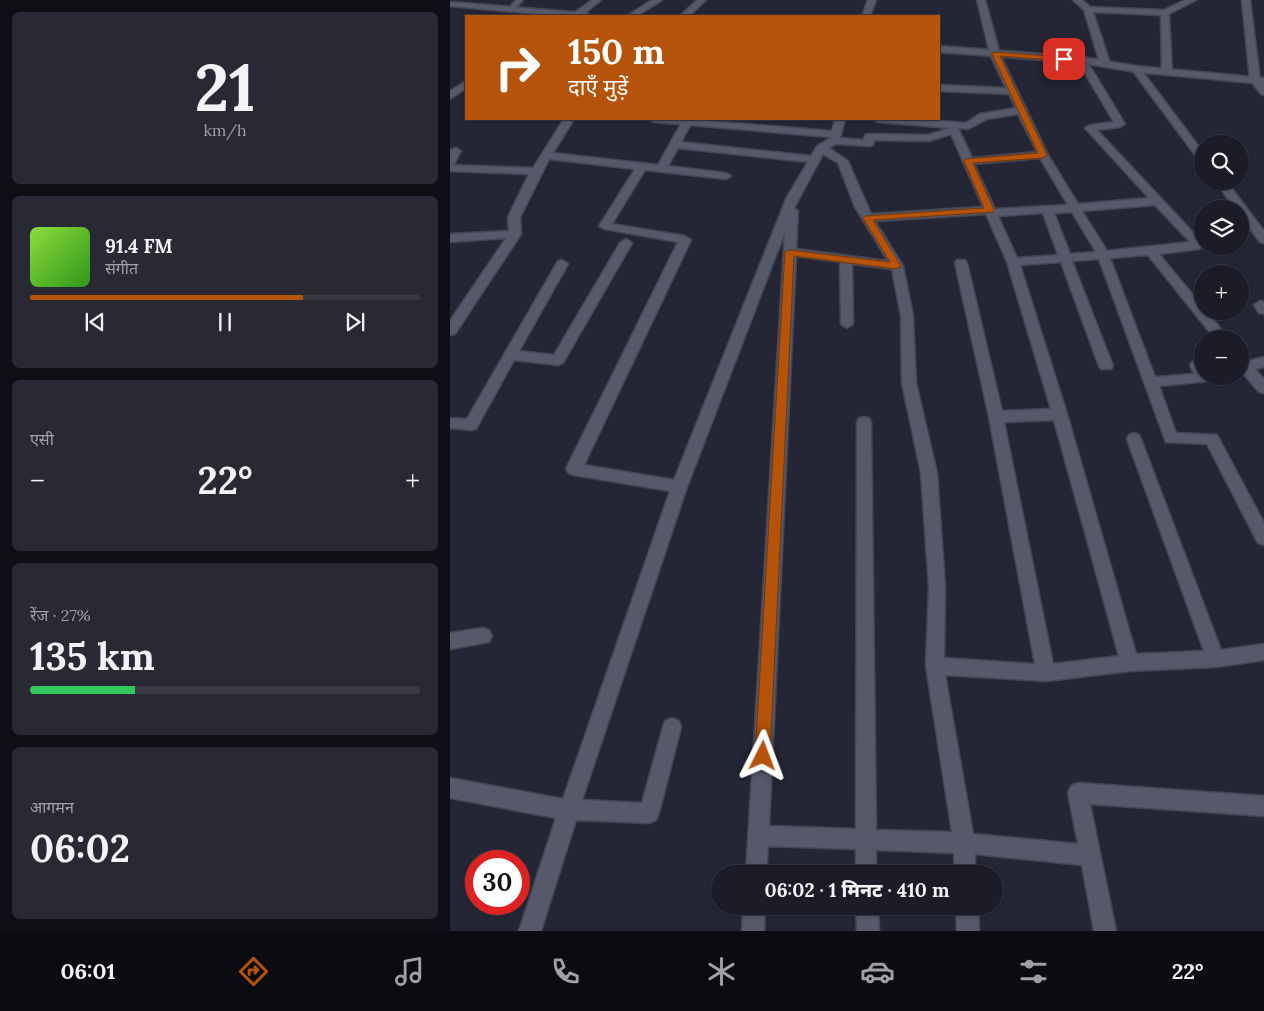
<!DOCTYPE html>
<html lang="hi">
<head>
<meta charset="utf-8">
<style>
  body { margin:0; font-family:Lora,"Noto Sans Devanagari",serif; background:#282934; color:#f1f3f6; height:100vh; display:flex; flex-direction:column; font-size:19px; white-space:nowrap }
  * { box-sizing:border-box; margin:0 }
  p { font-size:16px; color:#a0a1a8 }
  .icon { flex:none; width:28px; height:28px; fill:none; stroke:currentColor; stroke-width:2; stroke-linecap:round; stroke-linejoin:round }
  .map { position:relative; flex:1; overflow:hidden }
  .drawer { display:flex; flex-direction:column; gap:12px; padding:12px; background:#0f0f16; width:450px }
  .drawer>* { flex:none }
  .banner { position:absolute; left:15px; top:15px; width:475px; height:105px; border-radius:0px; box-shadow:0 1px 4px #0004,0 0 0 1px #393a45; background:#b45309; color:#fff; overflow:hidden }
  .controls { position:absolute; left:744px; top:135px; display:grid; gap:10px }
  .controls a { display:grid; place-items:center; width:55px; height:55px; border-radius:50%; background:#1b1c28; box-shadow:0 1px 4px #0004,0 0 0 1px #393a45; font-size:25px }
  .speed { position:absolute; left:15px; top:850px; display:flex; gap:10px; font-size:25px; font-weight:700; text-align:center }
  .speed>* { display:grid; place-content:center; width:65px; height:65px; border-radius:50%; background:#1b1c28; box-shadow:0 1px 4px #0004,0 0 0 1px #393a45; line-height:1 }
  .speed .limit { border:8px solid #d22; background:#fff; color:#111 }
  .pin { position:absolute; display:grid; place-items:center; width:42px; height:42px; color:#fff; margin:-21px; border-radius:10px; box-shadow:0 2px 8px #0006 }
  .me { position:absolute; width:55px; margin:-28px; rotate:3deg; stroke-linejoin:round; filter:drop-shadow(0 0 4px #0008) }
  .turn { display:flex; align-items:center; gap:18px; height:105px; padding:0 20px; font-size:22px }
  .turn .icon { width:65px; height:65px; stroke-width:2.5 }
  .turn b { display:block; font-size:35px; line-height:42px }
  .big { font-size:38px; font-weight:800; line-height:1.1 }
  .drawer .tile { flex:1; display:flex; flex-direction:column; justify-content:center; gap:8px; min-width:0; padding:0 18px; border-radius:8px; background:#282934 }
  .drawer .dial { align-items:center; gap:0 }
  .dial b { font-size:65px; line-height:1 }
  .song { display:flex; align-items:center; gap:15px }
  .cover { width:60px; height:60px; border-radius:8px; background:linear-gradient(135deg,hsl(90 70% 55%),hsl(110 70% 35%)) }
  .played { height:5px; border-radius:2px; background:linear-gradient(90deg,#b45309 70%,#393a45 70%) }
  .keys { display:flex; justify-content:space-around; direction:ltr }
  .heat { display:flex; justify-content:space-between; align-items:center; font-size:28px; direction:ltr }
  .charge { height:8px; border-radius:4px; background:linear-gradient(90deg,#34c759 27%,#393a45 0) }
  .trip { position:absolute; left:261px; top:865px; width:292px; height:50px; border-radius:25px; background:#1b1c28; box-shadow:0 1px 4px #0004,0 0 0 1px #393a45; font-weight:800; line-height:50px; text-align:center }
  .tabs { display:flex; height:80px; justify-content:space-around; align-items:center; background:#0b0b10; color:#a0a1a8 }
  .tabs .icon { width:35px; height:35px }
  .tabs .current { color:#b45309 }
  .tabs b { font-size:22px; color:#f1f3f6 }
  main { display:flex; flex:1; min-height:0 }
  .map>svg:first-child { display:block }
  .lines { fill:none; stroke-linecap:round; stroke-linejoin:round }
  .lane-casing { stroke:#434551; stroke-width:3 }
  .street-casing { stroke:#434551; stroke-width:3 }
  .secondary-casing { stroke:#434551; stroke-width:3 }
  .lane { fill:#56596a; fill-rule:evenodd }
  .street { fill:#56596a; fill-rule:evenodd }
  .secondary { fill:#56596a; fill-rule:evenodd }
  .route { fill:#b45309; stroke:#753606 }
</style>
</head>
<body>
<main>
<section class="drawer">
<div class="tile dial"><b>21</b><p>km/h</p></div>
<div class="tile">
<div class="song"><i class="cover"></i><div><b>91.4 FM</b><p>संगीत</p></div></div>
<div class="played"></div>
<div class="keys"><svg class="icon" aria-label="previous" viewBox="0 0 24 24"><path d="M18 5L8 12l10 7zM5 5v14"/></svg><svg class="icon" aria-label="pause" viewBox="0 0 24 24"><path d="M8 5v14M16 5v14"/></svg><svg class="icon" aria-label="next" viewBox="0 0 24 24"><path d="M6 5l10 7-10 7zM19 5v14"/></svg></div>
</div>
<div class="tile"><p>एसी</p>
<div class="heat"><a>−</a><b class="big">22°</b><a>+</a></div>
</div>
<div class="tile"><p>रेंज · 27%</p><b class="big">135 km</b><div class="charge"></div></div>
<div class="tile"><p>आगमन</p><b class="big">06:02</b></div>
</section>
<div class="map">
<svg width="814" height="931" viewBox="0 0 814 931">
  <rect width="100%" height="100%" fill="#242635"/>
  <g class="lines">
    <defs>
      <path id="lane" d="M66,0H73L63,10H59V8Z"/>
      <g id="street">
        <path d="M142,0H151L131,16H124V13Z"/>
        <path d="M202,0H212L187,16H177Z"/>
        <path d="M247,0H256L239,16H230Z"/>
        <path d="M418,0H426L420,16H412Z"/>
        <path d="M527,0H535L550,54L598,155L628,204L699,198L635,128L640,125L664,122L627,60L629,58H635L675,124L670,127L647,130L752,242L754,246L749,249L709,254L752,306V311H757L778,339H765L698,255L660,258L705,377L744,374L740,365L742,362L752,359V376H759L758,381L709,386L726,433L767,435L814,523V545L808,543L757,444L716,442L649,259L622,261L663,366L661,369H651L649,366L611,262L570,265L617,414L686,654L754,651L677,439L679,435L684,433L689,435L691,439L771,650L814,644V660L766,667L680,671L596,681L495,675L523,834L628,844L618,793L621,786L628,783L814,796V816L640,804L666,931H644L632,865L525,854V874H505L504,853L426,850V874H406V849L318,846L316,874H296L335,232L237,487L132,800L192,803L213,727L215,721L222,718L229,721L231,727L209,813L206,820L199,823L126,820L91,931H69L106,818L0,798V778L113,799L220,491L124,475L119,473L116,469L228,242L155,229L149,226L185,169L99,159L70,217L71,234L5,334L0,335V321L56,238L0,242V234L59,231L58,217L79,174L0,171V150L6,148L11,151L4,164L1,165L83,168L114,119H124L103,153L208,165L231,124L204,122L199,119H234L382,131L385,119H395L390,138L414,140L415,135L419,134L478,135L501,128L428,122L423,119H463L516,123L530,114L566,108L559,94L489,91V85L556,88L540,54ZM568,114L587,152L522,158L508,128L518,129L537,119ZM240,125L380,137L379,139L367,146L361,156L231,142ZM501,134L533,207L421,214L398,161L379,148L386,144L419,146L423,145L424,140L479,141ZM228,148L358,162L337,197L224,480L134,465L241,240L235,236L162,224L195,170L276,179L281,176L276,173L218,166ZM373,154L388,163L405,207L438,261L346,249L348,211L344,208ZM590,158L618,205L545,209L524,164ZM705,205L740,242L657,251L632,211ZM622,212L646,252L620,254L604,213ZM593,213L608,255L567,258L548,216ZM536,214L557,262L601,409L552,411L517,263L515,260H507L505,263L539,417L585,664L494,658L495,587L487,473L466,383L463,316L453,266L425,221ZM346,256L390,262L391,324L397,328L403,324L402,264L442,269L451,316L452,383L471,473L479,587L476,666L502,832L426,830L421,422L419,418L414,417L409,418L407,422L406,829L319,826ZM604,420L669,656L603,664L554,422Z"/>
        <path d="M623,0H632L640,7L714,10L735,0H746L719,14L722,72L717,75L712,72L711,15L643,12L660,63L655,66L650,63L634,10Z"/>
        <path d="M792,0H800L810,80L814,85V95L811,94L800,80Z"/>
        <path d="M686,66L689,67L752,151V160L748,159L683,71L681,69Z"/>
        <path d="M16,81V88L0,99V91Z"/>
        <path d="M765,181H776L814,231V243L810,242L790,215V209H785Z"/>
        <path d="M176,239L182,243L113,363L108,365L64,360L26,429L21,430L0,428V418L17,419L108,261L112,260L118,264L69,351L104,355L170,243Z"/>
        <path d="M810,301L814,302V314L809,313L804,305Z"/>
        <path d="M790,356L798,361L814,357V367L805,369L814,379V393L809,392L790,370Z"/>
        <path d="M33,628L39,630L42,636L39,642L0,649V633Z"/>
        <path d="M293,906H315L314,931H292Z"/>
        <path d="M406,906H428L429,931H407Z"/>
        <path d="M506,906H528L529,931H507Z"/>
      </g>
      <g id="secondary">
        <path d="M0,2L137,13L141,16H111L0,6Z"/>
        <path d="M489,46L632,57L686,66L814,78V84L686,72L632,63L489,52Z"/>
      </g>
    </defs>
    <use href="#lane" class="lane-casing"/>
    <use href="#street" class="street-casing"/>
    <use href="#secondary" class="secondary-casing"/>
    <use href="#lane" class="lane"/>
    <use href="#street" class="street"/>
    <use href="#secondary" class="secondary"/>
  </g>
  <path class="route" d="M543,52L614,57L618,59L614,61L550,56L597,155L593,158L523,163L544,210L543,212L423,220L451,266L446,269L344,256L320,756L318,761L313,763L307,761L305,756L335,252L340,250L440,262L413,218L415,216L534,208L514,161L515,159L588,153L542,54Z"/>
</svg>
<div class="controls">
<a><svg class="icon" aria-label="search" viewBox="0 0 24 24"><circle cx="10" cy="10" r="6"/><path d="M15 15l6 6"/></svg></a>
<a><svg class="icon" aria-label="layers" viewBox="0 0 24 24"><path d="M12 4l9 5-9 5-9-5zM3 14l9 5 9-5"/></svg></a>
<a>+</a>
<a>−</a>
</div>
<div class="speed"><div class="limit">30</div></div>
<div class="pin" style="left:614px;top:59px;background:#d93025"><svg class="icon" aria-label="arrive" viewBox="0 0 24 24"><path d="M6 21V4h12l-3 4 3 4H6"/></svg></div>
<svg class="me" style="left:313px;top:756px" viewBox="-20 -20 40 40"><path d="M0-17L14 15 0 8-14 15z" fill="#b45309" stroke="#fff" stroke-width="4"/></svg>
<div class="trip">06:02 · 1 मिनट · 410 m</div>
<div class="banner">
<div class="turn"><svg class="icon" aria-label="right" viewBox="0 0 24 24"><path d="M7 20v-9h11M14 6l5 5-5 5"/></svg><div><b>150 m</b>दाएँ मुड़ें</div></div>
</div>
</div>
</main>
<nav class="tabs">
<b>06:01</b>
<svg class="icon current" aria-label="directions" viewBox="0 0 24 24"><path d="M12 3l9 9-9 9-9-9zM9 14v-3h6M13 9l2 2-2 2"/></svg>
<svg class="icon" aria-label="music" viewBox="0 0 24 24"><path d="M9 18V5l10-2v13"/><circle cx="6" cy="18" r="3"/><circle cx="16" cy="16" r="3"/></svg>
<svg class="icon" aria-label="phone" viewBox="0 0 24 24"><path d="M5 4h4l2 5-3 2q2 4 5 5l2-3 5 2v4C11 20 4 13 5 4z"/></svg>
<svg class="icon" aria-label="climate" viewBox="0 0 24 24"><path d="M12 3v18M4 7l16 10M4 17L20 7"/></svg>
<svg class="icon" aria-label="car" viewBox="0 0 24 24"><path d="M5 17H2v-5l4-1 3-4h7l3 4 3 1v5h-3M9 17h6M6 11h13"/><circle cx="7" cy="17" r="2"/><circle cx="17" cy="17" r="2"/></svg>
<svg class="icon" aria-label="filters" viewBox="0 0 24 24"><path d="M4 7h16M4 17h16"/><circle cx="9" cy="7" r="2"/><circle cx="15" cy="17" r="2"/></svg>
<b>22°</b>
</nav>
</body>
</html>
